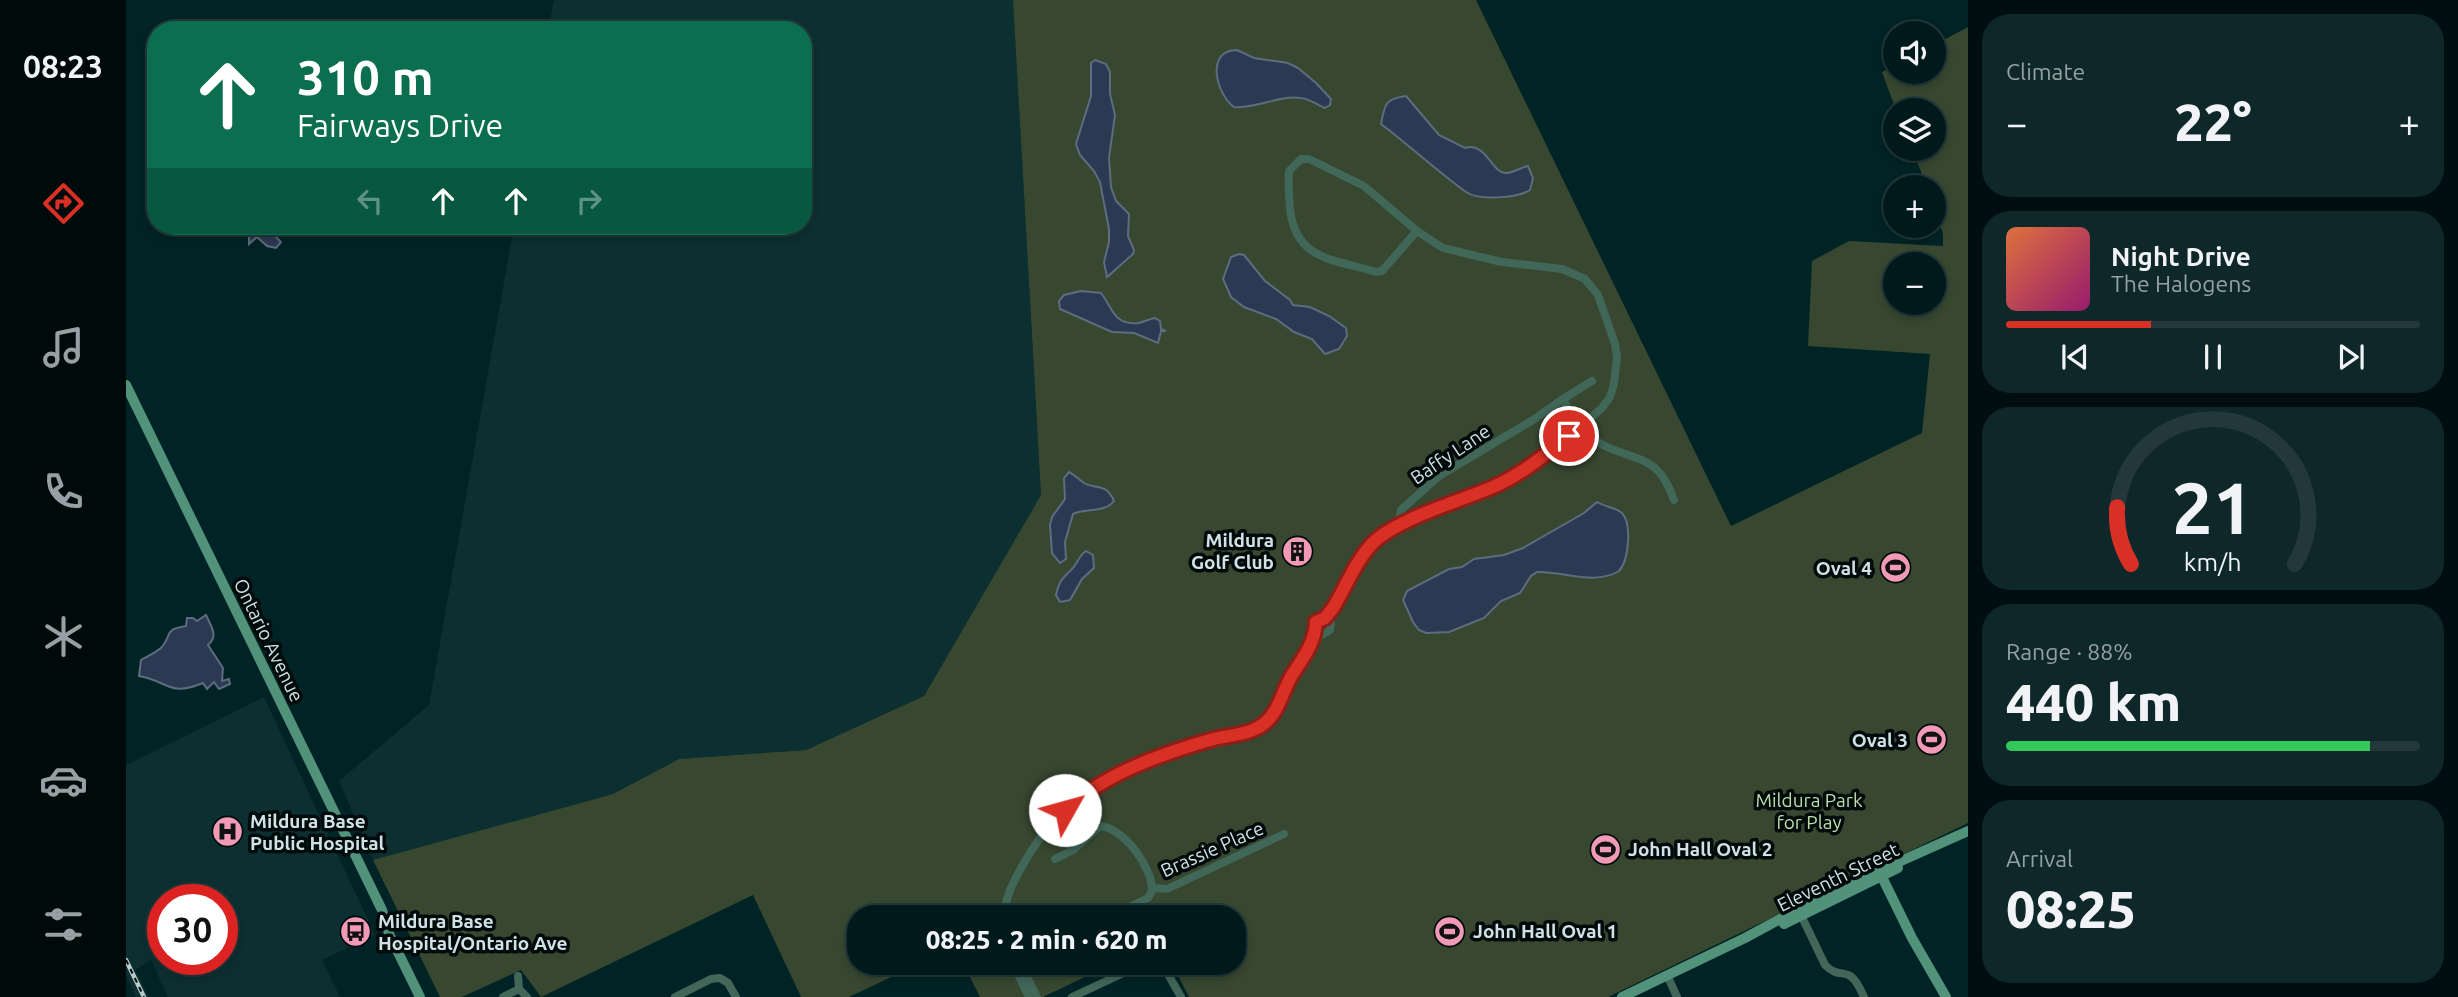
<!DOCTYPE html>
<html lang="en">
<head>
<meta charset="utf-8">
<style>
  body { margin:0; font-family:Ubuntu,sans-serif; background:#0e2729; color:#f1f3f6; height:100vh; display:flex; flex-direction:column; font-size:26px; white-space:nowrap }
  * { box-sizing:border-box; margin:0 }
  p { font-size:23px; color:#95a1a3 }
  .icon { flex:none; width:38px; height:38px; fill:none; stroke:currentColor; stroke-width:2; stroke-linecap:round; stroke-linejoin:round }
  .map { position:relative; flex:1; overflow:hidden }
  .side { display:flex; flex-direction:column; gap:14px; padding:14px; background:#000e0f; width:490px }
  .side>* { flex:none }
  .hud { position:absolute; left:21px; top:21px; width:665px; height:214px; border-radius:28px; box-shadow:0 4px 10px #0003,0 0 0 2px #22383b; background:#0b6e4f; color:#fff; overflow:hidden }
  .controls { position:absolute; left:1757px; top:21px; display:grid; gap:14px }
  .controls a { display:grid; place-items:center; width:63px; height:63px; border-radius:50%; background:#001a1c; box-shadow:0 4px 10px #0003,0 0 0 2px #22383b; font-size:35px }
  .speed { position:absolute; left:21px; top:884px; display:flex; gap:14px; font-size:35px; font-weight:700; text-align:center }
  .speed>* { display:grid; place-content:center; width:91px; height:91px; border-radius:50%; background:#001a1c; box-shadow:0 4px 10px #0003,0 0 0 2px #22383b; line-height:1 }
  .speed .limit { border:10px solid #d22; background:#fff; color:#111 }
  .pin { position:absolute; display:grid; place-items:center; width:60px; height:60px; color:#fff; margin:-30px; border:4px solid #fff; border-radius:50%; box-shadow:0 2px 7px #0007 }
  .me { position:absolute; width:77px; margin:-38px; rotate:52deg; stroke-linejoin:round; filter:drop-shadow(0 0 5px #0008) }
  .turn { display:flex; align-items:center; gap:24px; height:147px; padding:0 35px; font-size:32px }
  .turn .icon { width:91px; height:91px; stroke-width:2.5 }
  .turn b { display:block; font-size:49px; line-height:60px }
  .lanes { display:flex; align-items:center; height:66px; padding:0 35px; background:#0003; justify-content:center; gap:35px; direction:ltr }
  .lanes .off { opacity:.35 }
  .big { font-size:52px; font-weight:800; line-height:1.1 }
  .side .card { flex:1; display:flex; flex-direction:column; justify-content:center; gap:10px; min-width:0; padding:0 24px; border-radius:28px; background:#0e2729 }
  .side .dial { align-items:center; gap:0 }
  .dial svg { height:182px; overflow:visible; fill:none; stroke:#22383b; stroke-width:7; stroke-linecap:round; text-anchor:middle }
  .dial text { fill:#f1f3f6; stroke:none }
  .song { display:flex; align-items:center; gap:21px }
  .cover { width:84px; height:84px; border-radius:10px; background:linear-gradient(135deg,hsl(20 70% 55%),hsl(320 70% 35%)) }
  .played { height:7px; border-radius:4px; background:linear-gradient(90deg,#d93025 35%,#22383b 35%) }
  .keys { display:flex; justify-content:space-around; direction:ltr }
  .heat { display:flex; justify-content:space-between; align-items:center; font-size:38px; direction:ltr }
  .charge { height:10px; border-radius:5px; background:linear-gradient(90deg,#34c759 88%,#22383b 0) }
  .trip { position:absolute; left:721px; top:905px; width:399px; height:70px; border-radius:28px; background:#001a1c; box-shadow:0 4px 10px #0003,0 0 0 2px #22383b; font-weight:800; line-height:70px; text-align:center }
  main { display:flex; flex:1; min-height:0 }
  .menu { display:flex; flex-direction:column; width:126px; justify-content:space-around; align-items:center; background:#000a0b; color:#95a1a3 }
  .menu .icon { width:49px; height:49px }
  .menu .selected { color:#d93025 }
  .menu b { font-size:32px; color:#f1f3f6 }
  .map>svg:first-child { display:block }
  .built { fill:#0c2f31; fill-rule:evenodd }
  .green { fill:#374730; fill-rule:evenodd }
  .water { fill:#2c3953; stroke:#5d6c7e; stroke-width:2 }
  .lines { fill:none; stroke-linecap:round; stroke-linejoin:round }
  .street { stroke:#416759; stroke-width:8 }
  .secondary { stroke:#52917a; stroke-width:10 }
  .rail-casing { stroke:#b7cbcd; stroke-width:4.5 }
  .rail { stroke:#010a0a; stroke-width:2; stroke-dasharray:5; stroke-linecap:butt }
  .route-casing { stroke:#8d1f18; stroke-width:18 }
  .route { stroke:#d93025; stroke-width:12 }
  .labels { text-anchor:middle; dominant-baseline:central; stroke-width:7; stroke-linejoin:round; paint-order:stroke }
  .street-label { font-size:19px; fill:#d0e2e3; stroke:#010a0a }
  .poi-label { font-size:19px; font-weight:bold; fill:#d0e2e3; stroke:#010a0a; text-anchor:start }
  .park-label { font-size:19px; fill:#badeab; stroke:#010a0a }
</style>
</head>
<body>
<main>
<nav class="menu">
<b>08:23</b>
<svg class="icon selected" aria-label="directions" viewBox="0 0 24 24"><path d="M12 3l9 9-9 9-9-9zM9 14v-3h6M13 9l2 2-2 2"/></svg>
<svg class="icon" aria-label="music" viewBox="0 0 24 24"><path d="M9 18V5l10-2v13"/><circle cx="6" cy="18" r="3"/><circle cx="16" cy="16" r="3"/></svg>
<svg class="icon" aria-label="phone" viewBox="0 0 24 24"><path d="M5 4h4l2 5-3 2q2 4 5 5l2-3 5 2v4C11 20 4 13 5 4z"/></svg>
<svg class="icon" aria-label="climate" viewBox="0 0 24 24"><path d="M12 3v18M4 7l16 10M4 17L20 7"/></svg>
<svg class="icon" aria-label="car" viewBox="0 0 24 24"><path d="M5 17H2v-5l4-1 3-4h7l3 4 3 1v5h-3M9 17h6M6 11h13"/><circle cx="7" cy="17" r="2"/><circle cx="17" cy="17" r="2"/></svg>
<svg class="icon" aria-label="filters" viewBox="0 0 24 24"><path d="M4 7h16M4 17h16"/><circle cx="9" cy="7" r="2"/><circle cx="15" cy="17" r="2"/></svg>
</nav>
<div class="map">
<svg width="1842" height="997" viewBox="0 0 1842 997">
  <rect width="100%" height="100%" fill="#002325"/>
  <g class="built">
    <path d="M428,0H887L915,495L798,696L680,750L553,759L487,794L247,860L213,781L303,705L388,226H677V30H422Z"/>
    <path d="M138,697L249,935L196,960L214,997H42L25,960L9,970L23,997H10L0,975V765ZM37,900H96V959H37Z"/>
  </g>
  <g class="green">
    <path d="M887,0H1350L1605,526L1796,433L1804,354L1682,346L1686,261L1723,241L1817,246V234L1808,208V187H1801L1786,149H1808V110H1770L1756,72L1769,65V72H1808V45L1842,27V823L1482,997H1063L1046,963L1108,962V917H733V962L795,963L723,997H675L627,895L415,997L395,970L336,997H314L247,860L487,794L553,759L680,750L798,696L915,495ZM1769,264H1808V303H1769Z"/>
    <path d="M837,963H988L917,997H854Z"/>
  </g>
  <g class="water">
    <path d="M1111,50L1128,58L1162,63L1172,68L1190,83L1205,99L1204,105L1199,108C1191,105 1183,98 1174,98C1152,95 1131,109 1108,107C1090,94 1079,50 1111,50Z"/>
    <path d="M969,60L980,64L984,72V94L989,115L983,158L985,187L990,201L1003,214L1002,236L1008,250L1007,254L981,277L978,262L983,242V229L974,182L968,171L954,155L950,144L965,96V63Z"/>
    <path d="M1280,96L1313,135L1339,148C1360,141 1366,174 1380,173C1388,173 1395,167 1402,166L1407,178L1404,190C1391,198 1353,201 1340,192C1311,171 1284,146 1255,124C1259,105 1258,99 1280,96Z"/>
    <path d="M123,226H160L155,234L149,236L155,242L150,248L141,246L131,237L123,244Z"/>
    <path d="M1113,254L1118,255L1139,281L1164,300L1167,305L1184,307L1203,316L1220,328L1221,336L1213,349L1199,354L1186,339L1168,332L1150,319L1118,307L1105,297L1097,279L1105,257Z"/>
    <path d="M955,291L975,293C986,307 988,326 1012,323C1018,322 1023,319 1029,318L1034,321L1035,329L1040,331H1035L1032,343L1008,333L986,332L934,309L933,301L938,295Z"/>
    <path d="M943,472C949,475 952,479 958,483C970,490 980,482 988,501C979,513 960,508 947,514L939,542L940,559L934,563L926,553L924,525L926,517L939,499L938,478Z"/>
    <path d="M1471,502C1479,507 1489,507 1496,513C1506,523 1503,560 1493,571C1468,586 1437,571 1411,572L1405,576L1394,593L1375,601L1358,618L1323,632L1300,633L1293,630L1287,622L1277,600L1281,591L1323,569L1336,567L1348,559L1378,555L1397,548L1458,513Z"/>
    <path d="M960,551L967,555L968,568L956,579L944,600L934,602L930,595C933,581 936,579 945,570C952,564 952,556 960,551Z"/>
    <path d="M80,615C85,626 93,636 82,645L97,668L96,681L103,679L104,684L93,689L88,682L81,689L77,683C42,697 45,682 13,676L15,660C22,656 31,652 36,647C47,633 37,630 60,626L61,618H67L71,621Z"/>
  </g>
  <g class="lines">
    <g class="street">
      <path d="M1291,231L1256,271L1250,272C1208,259 1170,261 1164,209C1163,196 1162,184 1163,171L1175,159H1183L1238,186L1291,231L1317,248L1376,262L1436,269L1459,279L1472,295L1489,344L1491,357L1488,384L1484,397L1476,408L1462,420"/>
      <path d="M1437,399L1466,381"/>
      <path d="M1461,430C1472,453 1514,452 1532,471C1540,479 1544,490 1548,500"/>
      <path d="M1277,525L1274,516L1275,510L1313,476L1407,420L1437,399L1449,422"/>
      <path d="M1199,618C1219,595 1227,562 1249,541C1258,533 1271,528 1282,523C1314,507 1349,496 1381,480C1407,466 1427,443 1453,432"/>
      <path d="M929,859L947,850L974,826C998,828 1027,868 1026,891L1022,898L982,917"/>
      <path d="M1027,888L1041,889L1158,834"/>
      <path d="M1674,913L1699,965C1717,983 1722,960 1738,997"/>
      <path d="M878,917C879,897 888,880 898,863C937,792 1001,768 1073,744C1093,737 1117,737 1135,726C1149,718 1153,700 1160,687C1168,672 1177,655 1188,641C1193,634 1198,635 1204,630L1205,623L1199,618L1192,620C1188,626 1190,631 1195,633"/>
      <path d="M1027,962L1039,969L1055,997"/>
      <path d="M896,967L911,997"/>
      <path d="M890,970L903,997"/>
      <path d="M1541,975L1551,997"/>
      <path d="M392,976L393,989L401,997"/>
      <path d="M377,997L393,989"/>
      <path d="M549,997L585,979L594,978L602,983L610,997"/>
      <path d="M946,997L1021,962"/>
    </g>
    <g class="secondary">
      <path d="M0,385L256,910L263,934L294,997"/>
      <path d="M1754,873L1786,938L1820,997"/>
      <path d="M1658,924L1772,868"/>
      <path d="M1496,997L1619,938L1699,895L1842,831"/>
    </g>
    <defs>
      <path id="rail" d="M0,960L18,997"/>
    </defs>
    <use href="#rail" class="rail-casing"/>
    <use href="#rail" class="rail"/>
  </g>
  <g class="lines">
    <defs>
      <path id="route" d="M939,810C979,774 1032,755 1084,740C1102,735 1126,735 1140,722C1153,711 1157,690 1166,675C1177,658 1189,643 1190,622L1199,618L1207,608C1220,587 1231,557 1250,540C1277,517 1334,501 1367,487C1396,474 1419,455 1443,436"/>
    </defs>
    <use href="#route" class="route-casing"/>
    <use href="#route" class="route"/>
  </g>
  <defs>
    <symbol id="building-disc" viewBox="-11 -11 22 22"><circle r="9.5" fill="#f09ab6" stroke="#010a0a"/><path d="M-4-6H4V6H1V3H-1V6H-4ZM-2.5-4.3h1.7v1.8h-1.7ZM.8-4.3h1.7v1.8H.8ZM-2.5-1h1.7V.8h-1.7ZM.8-1h1.7V.8H.8Z" fill="#111"/></symbol>
    <symbol id="stadium-disc" viewBox="-11 -11 22 22"><circle r="9.5" fill="#f09ab6" stroke="#010a0a"/><path d="M0-5a6.5 5 0 1 0 0 10a6.5 5 0 1 0 0-10ZM-3.5-1.8h7v3.6h-7Z" fill="#111"/></symbol>
    <symbol id="hospital-disc" viewBox="-11 -11 22 22"><circle r="9.5" fill="#f09ab6" stroke="#010a0a"/><path d="M-5-5h3v3.5h4V-5h3V5h-3V1.5h-4V5h-3Z" fill="#111"/></symbol>
    <symbol id="bus-disc" viewBox="-11 -11 22 22"><circle r="9.5" fill="#f09ab6" stroke="#010a0a"/><path d="M-5-6H5V4H4V6H2V4H-2V6H-4V4H-5ZM-3.5-4V0h7V-4ZM-3.5 1.2v1.5H-2V1.2ZM2 1.2v1.5H3.5V1.2Z" fill="#111"/></symbol>
  </defs>
  <g fill-rule="evenodd">
    <use href="#building-disc" x="1154" y="534" width="35" height="35"/>
    <use href="#stadium-disc" x="1752" y="550" width="35" height="35"/>
    <use href="#stadium-disc" x="1788" y="722" width="35" height="35"/>
    <use href="#hospital-disc" x="84" y="814" width="35" height="35"/>
    <use href="#stadium-disc" x="1462" y="832" width="35" height="35"/>
    <use href="#stadium-disc" x="1306" y="914" width="35" height="35"/>
    <use href="#bus-disc" x="212" y="914" width="35" height="35"/>
  </g>
  <g class="labels">
    <g class="street-label">
      <text transform="translate(1324 454) rotate(-34)">Baffy Lane</text>
      <text transform="translate(143 640) rotate(64)">Ontario Avenue</text>
      <text transform="translate(1086 849) rotate(-24)">Brassie Place</text>
      <text transform="translate(1712 877) rotate(-26)">Eleventh Street</text>
    </g>
    <g class="poi-label">
      <text x="1148" y="540" text-anchor="end">Mildura<tspan x="1148" dy="22">Golf Club</tspan></text>
      <text x="1746" y="568" text-anchor="end">Oval 4</text>
      <text x="1782" y="740" text-anchor="end">Oval 3</text>
      <text x="124" y="821">Mildura Base<tspan x="124" dy="22">Public Hospital</tspan></text>
      <text x="1502" y="849">John Hall Oval 2</text>
      <text x="252" y="921">Mildura Base<tspan x="252" dy="22">Hospital/Ontario Ave</tspan></text>
      <text x="1347" y="931">John Hall Oval 1</text>
    </g>
    <g class="park-label">
      <text x="1683" y="800">Mildura Park<tspan x="1683" dy="22">for Play</tspan></text>
    </g>
  </g>
</svg>
<div class="controls">
<a><svg class="icon" aria-label="sound" viewBox="0 0 24 24"><path d="M4 9h4l5-4v14l-5-4H4zM17 9q2 3 0 6"/></svg></a>
<a><svg class="icon" aria-label="layers" viewBox="0 0 24 24"><path d="M12 4l9 5-9 5-9-5zM3 14l9 5 9-5"/></svg></a>
<a>+</a>
<a>−</a>
</div>
<div class="speed"><div class="limit">30</div></div>
<div class="pin" style="left:1443px;top:436px;background:#d93025"><svg class="icon" aria-label="arrive" viewBox="0 0 24 24"><path d="M6 21V4h12l-3 4 3 4H6"/></svg></div>
<svg class="me" style="left:939px;top:810px" viewBox="-20 -20 40 40"><circle r="19" fill="#fff"/><path d="M0-13L10 11 0 6-10 11z" fill="#d93025"/></svg>
<div class="trip">08:25 · 2 min · 620 m</div>
<div class="hud">
<div class="turn"><svg class="icon" aria-label="ahead" viewBox="0 0 24 24"><path d="M12 20V5M6 11l6-6 6 6"/></svg><div><b>310 m</b>Fairways Drive</div></div>
<div class="lanes"><svg class="icon off" aria-label="left" viewBox="0 0 24 24"><path d="M17 20v-9H6M10 6l-5 5 5 5"/></svg><svg class="icon" aria-label="ahead" viewBox="0 0 24 24"><path d="M12 20V5M6 11l6-6 6 6"/></svg><svg class="icon" aria-label="ahead" viewBox="0 0 24 24"><path d="M12 20V5M6 11l6-6 6 6"/></svg><svg class="icon off" aria-label="right" viewBox="0 0 24 24"><path d="M7 20v-9h11M14 6l5 5-5 5"/></svg></div>
</div>
</div>
<section class="side">
<div class="card"><p>Climate</p>
<div class="heat"><a>−</a><b class="big">22°</b><a>+</a></div>
</div>
<div class="card">
<div class="song"><i class="cover"></i><div><b>Night Drive</b><p>The Halogens</p></div></div>
<div class="played"></div>
<div class="keys"><svg class="icon" aria-label="previous" viewBox="0 0 24 24"><path d="M18 5L8 12l10 7zM5 5v14"/></svg><svg class="icon" aria-label="pause" viewBox="0 0 24 24"><path d="M8 5v14M16 5v14"/></svg><svg class="icon" aria-label="next" viewBox="0 0 24 24"><path d="M6 5l10 7-10 7zM19 5v14"/></svg></div>
</div>
<div class="card dial"><svg viewBox="0 0 100 80">
<path d="M14 69A42 42 0 1 1 86 69"/>
<path d="M14 69A42 42 0 0 1 8 44" stroke="#d93025"/>
<text x="50" y="56" font-size="32" font-weight="700">21</text>
<text x="50" y="72" font-size="11">km/h</text>
</svg></div>
<div class="card"><p>Range · 88%</p><b class="big">440 km</b><div class="charge"></div></div>
<div class="card"><p>Arrival</p><b class="big">08:25</b></div>
</section>
</main>
</body>
</html>
